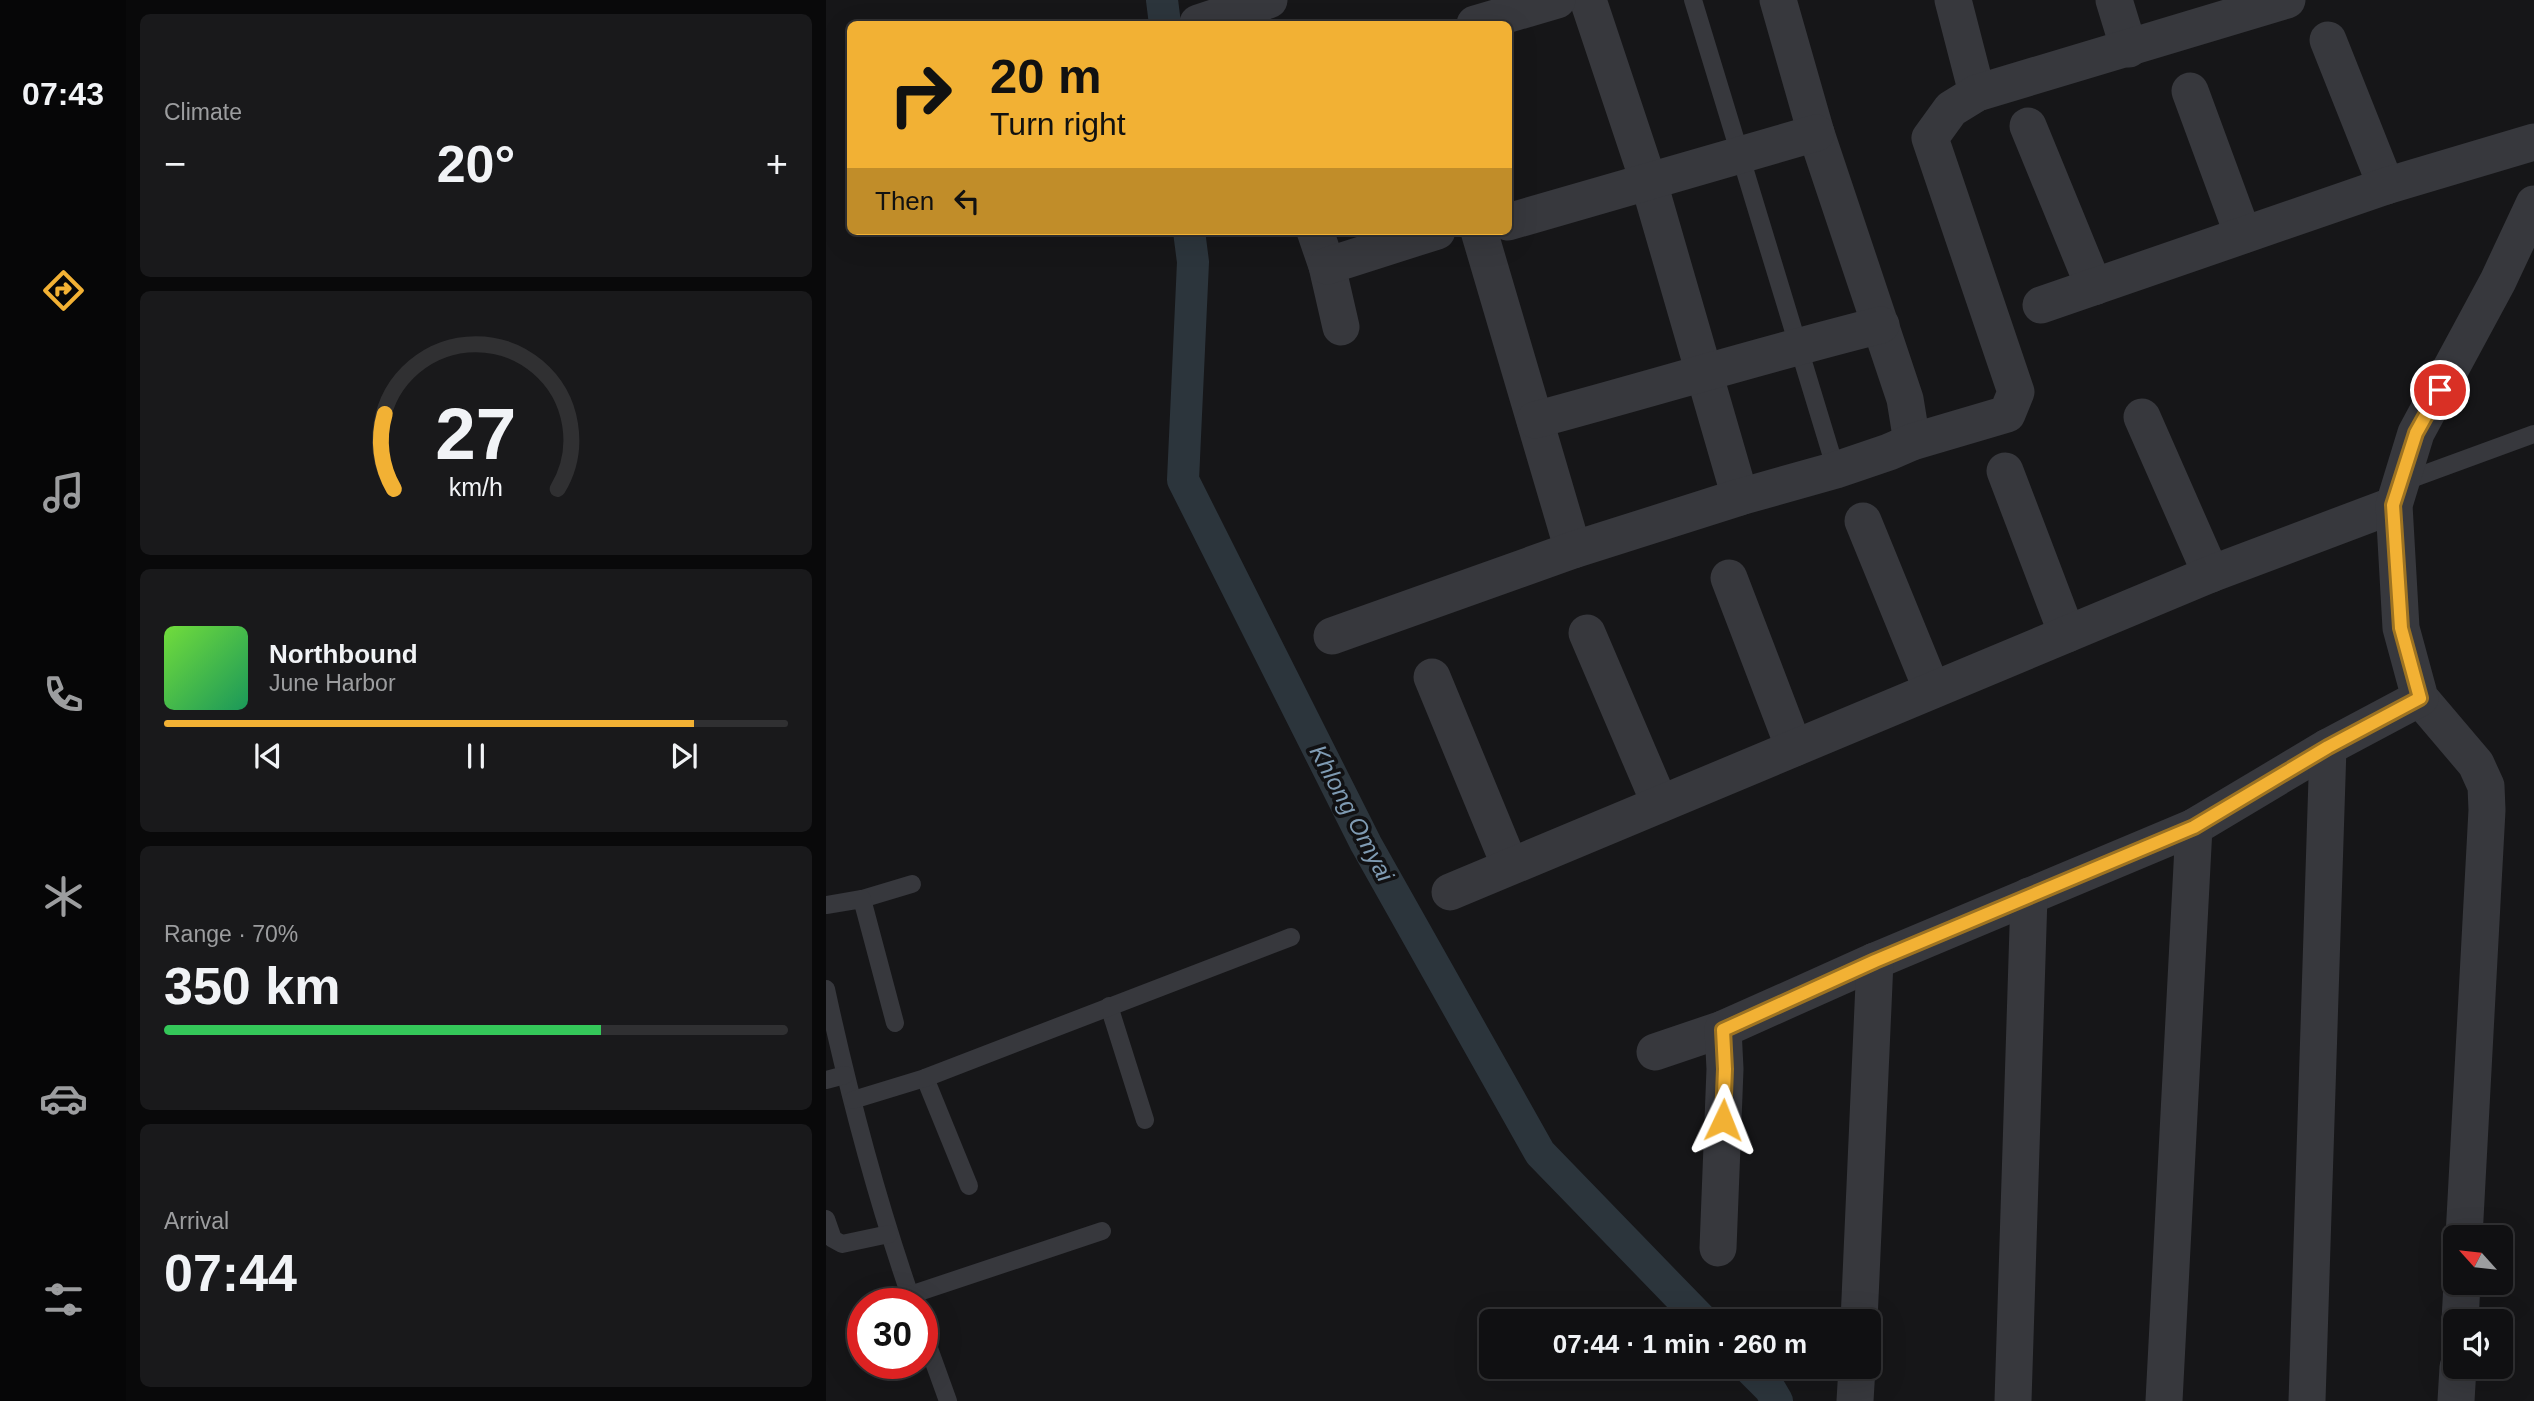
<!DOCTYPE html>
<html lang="en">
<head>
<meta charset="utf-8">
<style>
  body { margin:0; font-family:Arial,sans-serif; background:#19191b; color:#f1f3f6; height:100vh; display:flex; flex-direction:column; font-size:26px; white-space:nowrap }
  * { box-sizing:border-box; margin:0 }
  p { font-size:23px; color:#9c9d9f }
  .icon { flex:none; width:38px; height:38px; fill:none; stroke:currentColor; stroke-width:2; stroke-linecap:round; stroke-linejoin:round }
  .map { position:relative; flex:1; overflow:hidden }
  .sheet { display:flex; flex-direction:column; gap:14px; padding:14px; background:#09090a; width:700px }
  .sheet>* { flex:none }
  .banner { position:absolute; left:21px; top:21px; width:665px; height:214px; border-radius:10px; box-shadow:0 7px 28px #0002,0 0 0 2px #303032; background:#f2b134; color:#111; overflow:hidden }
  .needle { width:46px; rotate:297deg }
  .fabs { position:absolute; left:1617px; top:1225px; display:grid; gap:14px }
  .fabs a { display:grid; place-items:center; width:70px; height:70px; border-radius:10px; background:#101012; box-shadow:0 7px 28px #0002,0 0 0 2px #303032; font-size:35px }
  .speed { position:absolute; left:21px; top:1288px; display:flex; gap:14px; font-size:35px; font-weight:700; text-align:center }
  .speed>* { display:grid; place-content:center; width:91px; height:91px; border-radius:50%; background:#101012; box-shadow:0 7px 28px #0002,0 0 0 2px #303032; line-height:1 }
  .speed .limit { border:10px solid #d22; background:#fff; color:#111 }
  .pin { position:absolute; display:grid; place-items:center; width:60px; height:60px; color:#fff; margin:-30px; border:4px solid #fff; border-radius:50%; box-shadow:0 2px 7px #0007 }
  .me { position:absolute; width:77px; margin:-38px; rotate:2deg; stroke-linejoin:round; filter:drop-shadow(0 0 5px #0008) }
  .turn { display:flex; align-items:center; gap:24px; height:147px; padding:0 28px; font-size:32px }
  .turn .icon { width:91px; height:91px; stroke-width:2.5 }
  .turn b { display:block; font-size:49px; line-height:60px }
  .then { display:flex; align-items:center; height:66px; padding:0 28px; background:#0003; gap:14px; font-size:26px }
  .big { font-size:52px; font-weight:800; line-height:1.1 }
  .sheet .tile { flex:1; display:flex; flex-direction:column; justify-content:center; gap:10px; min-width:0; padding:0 24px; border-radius:10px; background:#19191b }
  .sheet .dial { align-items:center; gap:0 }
  .dial svg { height:182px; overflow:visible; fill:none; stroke:#303032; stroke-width:7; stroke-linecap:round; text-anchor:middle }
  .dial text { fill:#f1f3f6; stroke:none }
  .song { display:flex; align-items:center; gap:21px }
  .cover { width:84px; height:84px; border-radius:10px; background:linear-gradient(135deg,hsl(100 70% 55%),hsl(150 70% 35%)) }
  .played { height:7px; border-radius:4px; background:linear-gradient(90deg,#f2b134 85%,#303032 85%) }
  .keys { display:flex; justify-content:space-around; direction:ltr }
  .heat { display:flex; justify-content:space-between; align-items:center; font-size:38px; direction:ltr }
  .charge { height:10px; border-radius:5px; background:linear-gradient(90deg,#34c759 70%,#303032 0) }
  .trip { position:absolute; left:653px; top:1309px; width:402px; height:70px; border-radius:10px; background:#101012; box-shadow:0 7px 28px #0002,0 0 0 2px #303032; font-weight:800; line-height:70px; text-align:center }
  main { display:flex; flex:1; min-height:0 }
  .menu { display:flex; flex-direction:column; width:126px; justify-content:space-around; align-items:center; background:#060607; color:#9c9d9f }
  .menu .icon { width:49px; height:49px }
  .menu .selected { color:#f2b134 }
  .menu b { font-size:32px; color:#f1f3f6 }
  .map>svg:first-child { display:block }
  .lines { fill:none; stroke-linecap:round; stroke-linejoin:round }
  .canal { stroke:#2c353c; stroke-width:32 }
  .lane { stroke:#37383d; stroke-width:18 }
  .street { stroke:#37383d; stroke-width:37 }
  .route-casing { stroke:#9d7322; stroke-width:18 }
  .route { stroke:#f2b134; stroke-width:12 }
  .labels { text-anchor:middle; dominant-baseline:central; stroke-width:7; stroke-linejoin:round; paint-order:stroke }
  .water-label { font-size:24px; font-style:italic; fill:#7f9bb3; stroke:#111113 }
</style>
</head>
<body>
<main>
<nav class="menu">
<b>07:43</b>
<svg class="icon selected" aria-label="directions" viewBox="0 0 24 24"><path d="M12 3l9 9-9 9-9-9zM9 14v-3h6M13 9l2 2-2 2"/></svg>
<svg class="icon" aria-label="music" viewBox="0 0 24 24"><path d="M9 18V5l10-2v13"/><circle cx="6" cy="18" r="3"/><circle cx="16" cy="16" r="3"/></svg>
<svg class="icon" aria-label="phone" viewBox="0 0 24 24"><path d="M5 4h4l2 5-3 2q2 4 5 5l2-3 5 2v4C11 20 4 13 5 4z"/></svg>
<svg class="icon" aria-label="climate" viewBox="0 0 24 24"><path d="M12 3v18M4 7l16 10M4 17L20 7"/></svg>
<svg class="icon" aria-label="car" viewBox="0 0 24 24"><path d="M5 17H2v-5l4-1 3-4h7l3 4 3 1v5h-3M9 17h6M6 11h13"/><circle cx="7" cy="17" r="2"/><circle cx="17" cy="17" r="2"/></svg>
<svg class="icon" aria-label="filters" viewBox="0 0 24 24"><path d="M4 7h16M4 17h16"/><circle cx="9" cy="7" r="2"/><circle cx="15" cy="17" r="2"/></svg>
</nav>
<section class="sheet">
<div class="tile"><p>Climate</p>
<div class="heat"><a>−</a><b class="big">20°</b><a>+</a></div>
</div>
<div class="tile dial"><svg viewBox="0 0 100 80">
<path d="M14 69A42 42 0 1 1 86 69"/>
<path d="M14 69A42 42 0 0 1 10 36" stroke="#f2b134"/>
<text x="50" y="56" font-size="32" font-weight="700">27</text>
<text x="50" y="72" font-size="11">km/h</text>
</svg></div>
<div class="tile">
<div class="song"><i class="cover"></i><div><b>Northbound</b><p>June Harbor</p></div></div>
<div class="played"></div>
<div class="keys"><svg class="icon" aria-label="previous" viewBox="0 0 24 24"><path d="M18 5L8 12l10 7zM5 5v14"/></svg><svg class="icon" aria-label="pause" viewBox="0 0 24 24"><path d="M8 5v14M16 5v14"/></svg><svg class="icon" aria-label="next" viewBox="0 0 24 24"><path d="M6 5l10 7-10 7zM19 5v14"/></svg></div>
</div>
<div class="tile"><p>Range · 70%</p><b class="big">350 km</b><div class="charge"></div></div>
<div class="tile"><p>Arrival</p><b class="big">07:44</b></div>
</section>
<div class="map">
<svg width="1708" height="1401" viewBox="0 0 1708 1401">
  <rect width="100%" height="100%" fill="#161618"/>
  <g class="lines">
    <g class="canal">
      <path d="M336,0L339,24"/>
      <path d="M363,231L367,262L357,480L540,844L714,1153L877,1321"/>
      <path d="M922,1367L944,1389L951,1401"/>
    </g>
    <g class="lane">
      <path d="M867,0L1010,470"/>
      <path d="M1574,483L1708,434"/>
      <path d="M36,899L86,884"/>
      <path d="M0,905L36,899L69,1023"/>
      <path d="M0,989C23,1095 51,1201 87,1304"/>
      <path d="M283,1006L319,1120"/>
      <path d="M99,1078L143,1186"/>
      <path d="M0,1080L19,1075"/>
      <path d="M27,1100L99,1078L465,937"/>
      <path d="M0,1219L7,1239L16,1244L63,1234"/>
      <path d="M84,1295L276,1231"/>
      <path d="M96,1329L122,1401"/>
    </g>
    <g class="street">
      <path d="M762,0L823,183L914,497"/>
      <path d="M952,0L990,133L1079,399L1086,442"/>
      <path d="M1127,0L1151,93"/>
      <path d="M1288,0L1303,49"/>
      <path d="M372,23L443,0"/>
      <path d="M649,24L731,0"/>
      <path d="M1502,40L1560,186"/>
      <path d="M1364,91L1417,235"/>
      <path d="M1202,126L1268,287"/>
      <path d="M682,222L990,133"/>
      <path d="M489,231L501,266L515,327"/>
      <path d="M653,231L747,550"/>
      <path d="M501,266L611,231"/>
      <path d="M1215,305L1560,186L1708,142"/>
      <path d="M1316,417L1385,574"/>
      <path d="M709,420C825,389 939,354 1055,325"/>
      <path d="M1179,471L1241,634"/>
      <path d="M1037,521L1106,690"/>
      <path d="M903,578L968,748"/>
      <path d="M761,633L834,804"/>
      <path d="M506,636L747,550L914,497L1010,470L1063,452L1086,442L1181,414L1190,392L1104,138L1125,109L1151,93L1461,0"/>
      <path d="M606,677L684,866"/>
      <path d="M624,892L1385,574L1568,505"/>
      <path d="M829,1052L897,1029"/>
      <path d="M1638,1237L1661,810L1660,786L1650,764L1594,698L1575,628L1568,505L1590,433L1672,281L1708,204"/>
      <path d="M892,1248L899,1069L897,1029L1049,961L1368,827L1502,747L1594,698"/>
      <path d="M1033,1321L1049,961"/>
      <path d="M1634,1321L1636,1283"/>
      <path d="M1029,1401L1031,1367"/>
      <path d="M1187,1401L1203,896"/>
      <path d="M1338,1401L1368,827"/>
      <path d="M1481,1401L1502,747"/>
      <path d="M1630,1401L1632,1367"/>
    </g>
  </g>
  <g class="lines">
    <defs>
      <path id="route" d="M897,1120L899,1069L897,1030L1049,961L1368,827L1502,747L1594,698L1575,628L1567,505L1590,433L1614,390"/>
    </defs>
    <use href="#route" class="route-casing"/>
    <use href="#route" class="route"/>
  </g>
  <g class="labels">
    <g class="water-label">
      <text transform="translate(526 813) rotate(62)">Khlong Omyai</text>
    </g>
  </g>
</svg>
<div class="fabs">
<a><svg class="needle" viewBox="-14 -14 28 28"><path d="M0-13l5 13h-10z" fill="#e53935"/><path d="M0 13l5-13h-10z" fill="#9c9d9f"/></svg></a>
<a><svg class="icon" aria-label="sound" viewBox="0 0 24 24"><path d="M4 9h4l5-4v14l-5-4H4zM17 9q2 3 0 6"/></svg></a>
</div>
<div class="speed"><div class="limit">30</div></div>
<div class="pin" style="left:1614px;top:390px;background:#d93025"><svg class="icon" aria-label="arrive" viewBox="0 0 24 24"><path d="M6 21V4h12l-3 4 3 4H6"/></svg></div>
<svg class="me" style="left:897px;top:1120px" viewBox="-20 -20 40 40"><path d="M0-17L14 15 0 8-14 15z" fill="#f2b134" stroke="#fff" stroke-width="4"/></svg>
<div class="trip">07:44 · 1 min · 260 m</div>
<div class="banner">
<div class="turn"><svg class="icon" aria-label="right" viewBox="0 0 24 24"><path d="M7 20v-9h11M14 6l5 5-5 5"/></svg><div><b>20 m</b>Turn right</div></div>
<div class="then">Then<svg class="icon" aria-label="left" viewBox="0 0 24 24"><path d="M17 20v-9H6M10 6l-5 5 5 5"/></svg></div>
</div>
</div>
</main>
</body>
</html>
